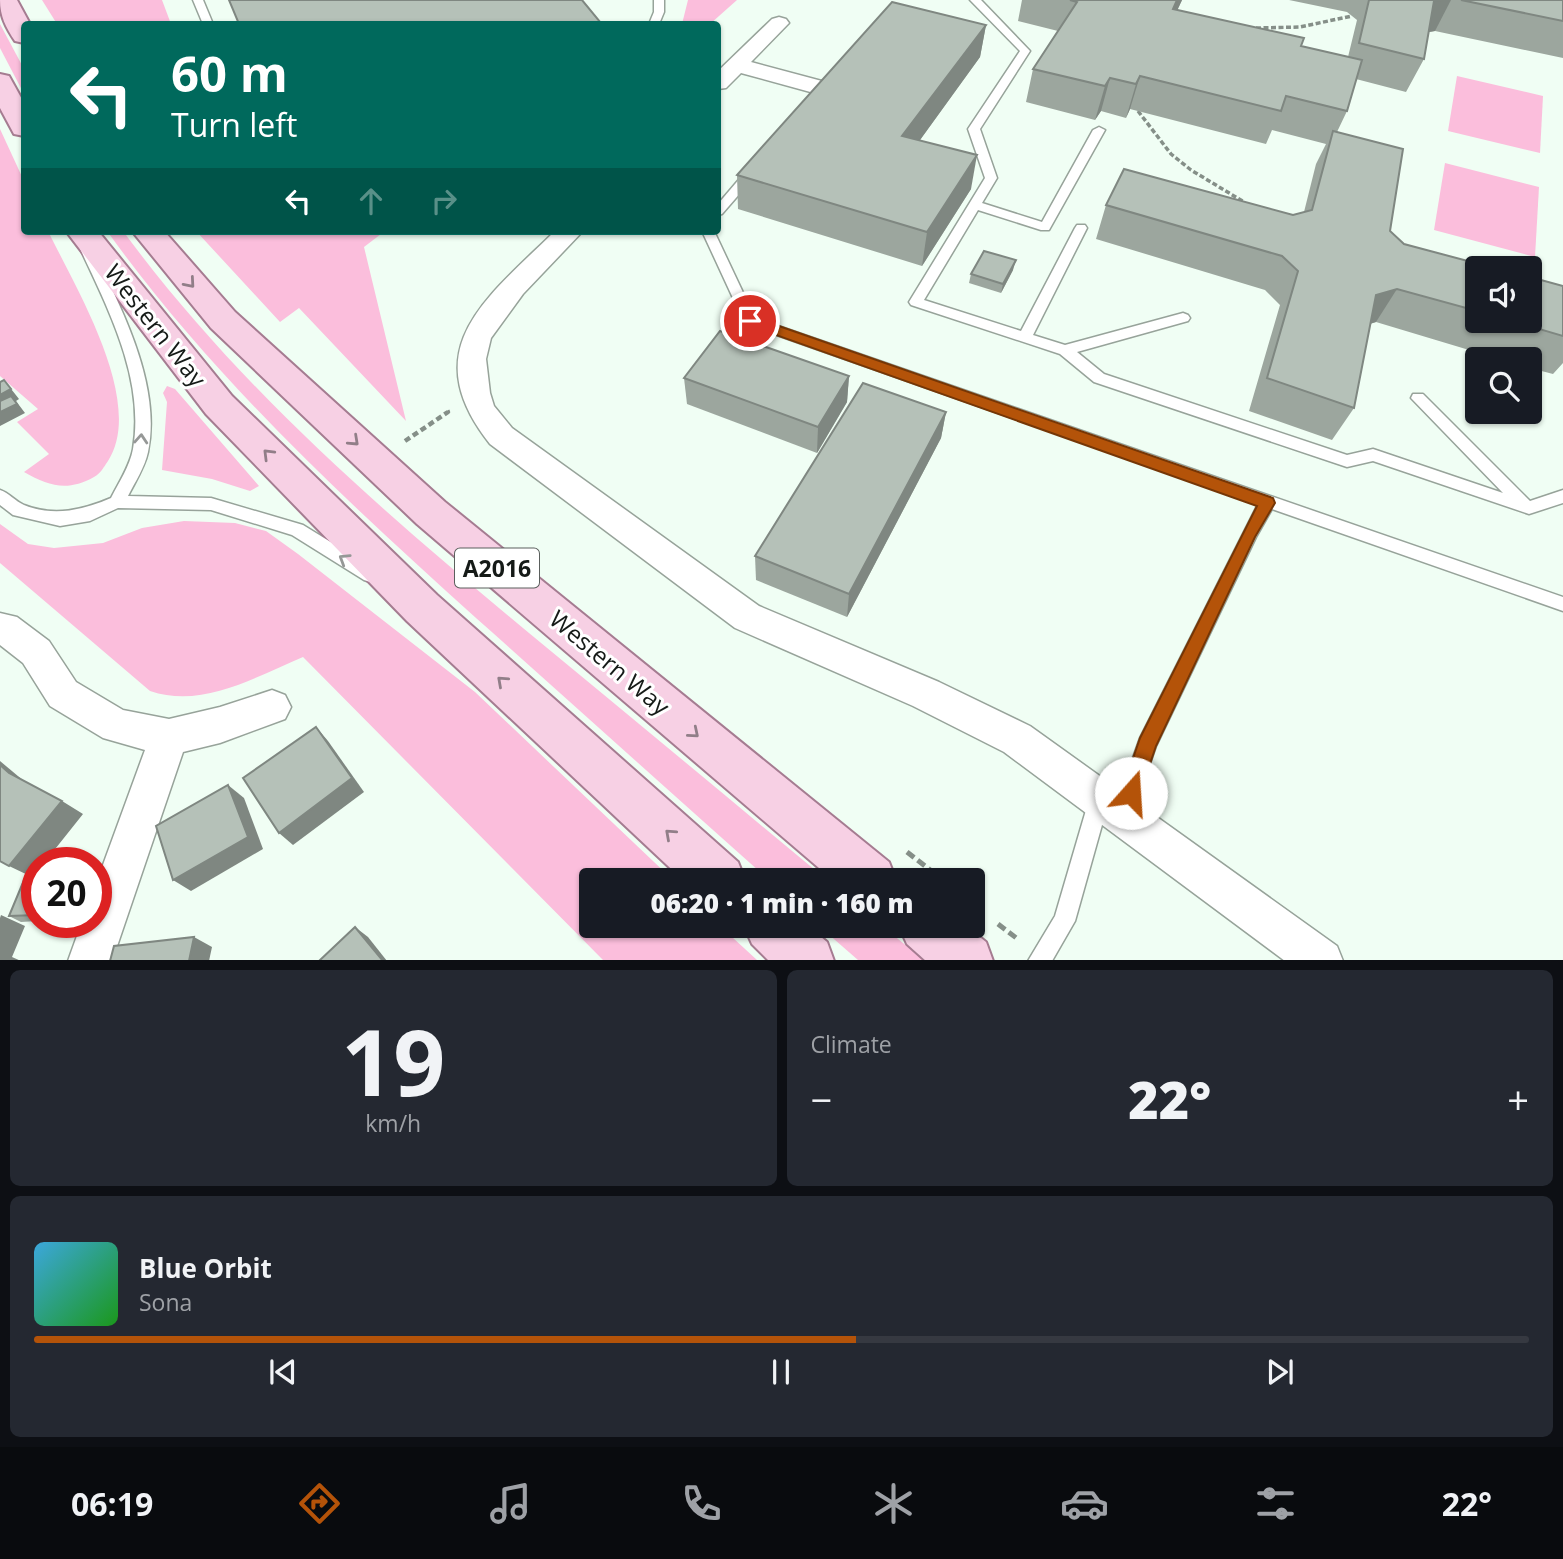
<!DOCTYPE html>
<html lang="en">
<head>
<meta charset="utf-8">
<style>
  body { margin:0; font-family:"Open Sans",sans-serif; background:#242831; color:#f1f3f6; height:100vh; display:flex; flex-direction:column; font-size:26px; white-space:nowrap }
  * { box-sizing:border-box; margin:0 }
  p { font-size:23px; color:#9ea1a6 }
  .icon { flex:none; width:38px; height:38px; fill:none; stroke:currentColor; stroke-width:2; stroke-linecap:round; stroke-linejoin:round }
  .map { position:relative; height:960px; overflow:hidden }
  .drawer { display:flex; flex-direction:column; gap:10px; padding:10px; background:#0d0f14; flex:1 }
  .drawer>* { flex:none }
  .banner { position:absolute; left:21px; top:21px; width:700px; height:214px; border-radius:7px; box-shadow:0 2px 5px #0004; background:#00695c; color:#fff; overflow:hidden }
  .tools { position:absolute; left:1465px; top:256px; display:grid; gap:14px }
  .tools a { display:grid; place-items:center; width:77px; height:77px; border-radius:7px; background:#171b24; box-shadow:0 2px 5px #0004; font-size:35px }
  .speed { position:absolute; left:21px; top:847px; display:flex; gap:14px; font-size:35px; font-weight:700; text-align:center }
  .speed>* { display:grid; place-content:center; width:91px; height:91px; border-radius:50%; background:#171b24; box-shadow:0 2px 5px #0004; line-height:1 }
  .speed .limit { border:10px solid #d22; background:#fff; color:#111 }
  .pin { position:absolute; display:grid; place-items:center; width:60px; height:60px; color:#fff; margin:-30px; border:4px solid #fff; border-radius:50%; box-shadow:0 2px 7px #0007 }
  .me { position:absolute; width:77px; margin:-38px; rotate:19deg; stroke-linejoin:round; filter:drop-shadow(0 0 5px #0008) }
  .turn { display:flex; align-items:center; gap:24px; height:147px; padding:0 35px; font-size:32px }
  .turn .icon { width:91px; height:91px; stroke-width:2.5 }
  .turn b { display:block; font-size:49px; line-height:60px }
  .lanes { display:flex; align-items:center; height:66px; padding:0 35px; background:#0003; justify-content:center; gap:35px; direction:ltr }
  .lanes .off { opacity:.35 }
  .big { font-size:52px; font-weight:800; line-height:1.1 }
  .drawer .card { flex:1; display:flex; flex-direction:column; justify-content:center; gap:10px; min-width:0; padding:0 24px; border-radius:10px; background:#242831 }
  .drawer .dial { align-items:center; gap:0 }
  .dial b { font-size:91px; line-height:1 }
  .song { display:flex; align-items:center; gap:21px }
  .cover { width:84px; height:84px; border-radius:10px; background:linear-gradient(135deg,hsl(200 70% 55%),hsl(120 70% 35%)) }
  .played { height:7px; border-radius:4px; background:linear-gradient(90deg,#b45309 55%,#363941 55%) }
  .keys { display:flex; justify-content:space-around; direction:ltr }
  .heat { display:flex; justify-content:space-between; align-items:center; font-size:38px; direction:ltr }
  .drawer .tiles { flex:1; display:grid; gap:10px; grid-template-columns:1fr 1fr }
  .card:last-child { grid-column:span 2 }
  .trip { position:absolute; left:579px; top:868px; width:406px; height:70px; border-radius:7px; background:#171b24; box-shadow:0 2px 5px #0004; font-weight:800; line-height:70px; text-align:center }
  .menu { display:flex; height:112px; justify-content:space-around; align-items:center; background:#090b0e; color:#9ea1a6 }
  .menu .icon { width:49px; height:49px }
  .menu .active { color:#b45309 }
  .menu b { font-size:32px; color:#f1f3f6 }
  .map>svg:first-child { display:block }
  .green { fill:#fbbedc }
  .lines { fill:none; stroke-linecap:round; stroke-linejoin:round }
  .lane-casing { stroke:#97a39a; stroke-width:3 }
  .street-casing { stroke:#97a39a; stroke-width:3 }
  .primary-casing { stroke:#a57c91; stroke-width:4 }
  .path-far2 { stroke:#858f88; stroke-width:3.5; stroke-dasharray:5 2.5; stroke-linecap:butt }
  .path-far1 { stroke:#858f88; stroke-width:4.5; stroke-dasharray:6 3.5; stroke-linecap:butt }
  .path { stroke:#858f88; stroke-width:5; stroke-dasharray:9 4.5; stroke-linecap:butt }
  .lane { fill:#fff; fill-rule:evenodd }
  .street { fill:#fff; fill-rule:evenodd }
  .primary { fill:#f7d0e4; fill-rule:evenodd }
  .wall { fill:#9ca69e }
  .shaded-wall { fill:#7f8781 }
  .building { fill:#b5c1b8; stroke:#7f8781; stroke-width:2 }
  .oneway { stroke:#917e88 }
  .oneway2 { stroke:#969897 }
  .route { fill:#b45309; stroke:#753606; stroke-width:2 }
  .labels { text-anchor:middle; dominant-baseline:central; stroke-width:6; stroke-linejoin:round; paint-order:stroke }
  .shield { fill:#fff; stroke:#5b5f5d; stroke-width:2 }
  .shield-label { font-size:23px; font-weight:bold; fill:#151a17 }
  .street-label { font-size:24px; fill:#151a17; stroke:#fff }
</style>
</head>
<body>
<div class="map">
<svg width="1563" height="961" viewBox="0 0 1563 961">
  <rect width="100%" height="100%" fill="#f0fef4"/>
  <g class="green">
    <path d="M42,0H162L171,24H57Z"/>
    <path d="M688,0H737L710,24H682Z"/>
    <path d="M0,24L24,69V94L0,48Z"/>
    <path d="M1457,76L1543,96L1540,153L1448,131Z"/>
    <path d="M0,129L24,181V231H48C75,287 146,402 108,461C103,468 101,473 94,477C67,492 49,486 24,472L49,454L17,422L38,409L0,376Z"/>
    <path d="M1445,163L1539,187L1535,257L1434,230Z"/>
    <path d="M107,231H123C237,386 382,511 529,633C629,715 728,798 827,880H769C671,793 574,705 476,618C343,498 212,377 107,231Z"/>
    <path d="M196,231H385L364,247L406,421L299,308L280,322Z"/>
    <path d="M167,386L175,389L259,486L250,491L212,479L162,470L167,402L163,393Z"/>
    <path d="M184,521L235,523L266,531L298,554L475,692L673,880H592V926H720L757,960H603L303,657C255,677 203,709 150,691L0,563V524L28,544L54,548L103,543L142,528Z"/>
    <path d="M819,926H882L924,960H858Z"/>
  </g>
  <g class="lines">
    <defs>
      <g id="lane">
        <path d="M193,0H203L213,24H203Z"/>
        <path d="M654,0H664V12L659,24H649L654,12Z"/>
        <path d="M970,0H981L1030,51L980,129L997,178L982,203L1042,222L1093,130L1099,127L1105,130L1049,230H1041L978,210L924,300L1021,331L1075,228L1077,225H1085L1087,228L1033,335L1065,345L1183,313L1188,315L1190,318L1188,321L1077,352L1104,374L1347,455L1373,449L1503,493L1411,398L1413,394H1423L1530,501L1563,490V503L1529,514L1373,461L1347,467L1094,382L1060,354L911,305L909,302L985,178L968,129L1020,51Z"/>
        <path d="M751,169L755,170V176L722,214L718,215V204L747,170Z"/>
        <path d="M72,231H84C114,295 163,379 148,452C145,467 135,482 128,496L211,498L303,525L376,570L378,575L376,580L370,582L364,580L292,535L211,510L118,508L90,521L60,526L13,515L0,505V490C9,493 15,501 24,505C54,517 83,510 111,498C119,482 130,466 133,449C146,373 102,298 72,231Z"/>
        <path d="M702,231H714L755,318L1563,597V611L1272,509L1256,537L1156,746L1129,824L1122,827L1115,824L1112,817L1140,738L1258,504L745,324Z"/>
        <path d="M1099,790L1106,793L1109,800L1075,921L1052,961H1028L1055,916L1089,800L1092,793Z"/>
      </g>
      <g id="street">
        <path d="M779,17L786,19L789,23L751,62L833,84L836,89L833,94L825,96L741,73L726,88L718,89V71L772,19Z"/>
        <path d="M555,231H583L523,294L491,338L486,359L490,393L494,406L512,428L759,606L939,682L1030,726L1337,946L1343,961H1285L1004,752L913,706L735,628L490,444C414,348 487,298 555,231Z"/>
        <path d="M0,613L17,617L49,641L76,682L123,710L169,719L220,707L272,690L285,695L291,707L285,719L220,743L183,752L112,961H68L82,922H96V884L145,750L103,738L50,706L23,663L0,645Z"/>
      </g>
      <g id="primary">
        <path d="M0,0H17L30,24H24V43L15,41C6,28 0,16 0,0Z"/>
        <path d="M0,74L9,76L24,103V136L14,134L0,108Z"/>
        <path d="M66,231H98L232,396L437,595L738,862L745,880H683L407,621L206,414Z"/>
        <path d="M132,231H164L235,312L445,502L889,862L896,880H833L417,524L211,328Z"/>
        <path d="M744,926H808L827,942L834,961H769L752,944Z"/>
        <path d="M899,926H966L986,942L993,961H926L907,944Z"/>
      </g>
    </defs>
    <use href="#lane" class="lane-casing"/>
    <use href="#street" class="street-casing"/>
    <use href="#primary" class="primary-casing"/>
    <g class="path-far2">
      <path d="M1256,28L1300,27L1352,16"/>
      <path d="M1138,111L1171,154L1191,170L1244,202"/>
    </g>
    <path class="path-far1" d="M405,441L448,412L447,410"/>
    <g class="path">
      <path d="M907,852L943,880"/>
      <path d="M998,924L1019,940"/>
    </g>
    <use href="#lane" class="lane"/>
    <use href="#street" class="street"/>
    <use href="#primary" class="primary"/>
  </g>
  <g class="wall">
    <path d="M1022,0H1182L1177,10L1301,46L1348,57L1357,20L1347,12L1289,0H1563V58L1435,31L1429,32L1424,59L1406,92L1356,79L1347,111L1337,132L1390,231L1404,244L1477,268V320H1530L1563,286V363L1553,374L1530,368V359H1499L1376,322L1370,324L1354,408L1332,440L1249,411L1280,305L1265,290L1096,239L1106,205L1293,215L1304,212L1316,164L1326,144L1272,130L1266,144L1130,109L1126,118L1101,111L1095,120L1026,102L1033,69L1058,31L1018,21Z"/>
    <path d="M986,25L980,57L920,140L971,189L922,266L738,209L737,175Z"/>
    <path d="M1013,270L1001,293L969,283L971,274Z"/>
    <path d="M849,376L847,402L817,453L687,404L684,378Z"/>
    <path d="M946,412L941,438L847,617L756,580L755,556Z"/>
    <path d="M37,879V921L21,922L9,916Z"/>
  </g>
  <g class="shaded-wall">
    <path d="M1177,0H1182L1163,42L1173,9Z"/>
    <path d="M1442,0H1451L1435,31L1417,34L1434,1Z"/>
    <path d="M986,25L980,57L899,169L902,136Z"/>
    <path d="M1140,76L1130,109L1126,118L1136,84Z"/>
    <path d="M1110,78L1101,111L1095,120L1105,86Z"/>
    <path d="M977,155L971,189L922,266L927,232Z"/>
    <path d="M1016,260L1013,270L1001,293L1003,284Z"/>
    <path d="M1397,289L1376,322L1355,328L1376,295Z"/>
    <path d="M849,376L847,402L817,453L818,427Z"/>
    <path d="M4,380L19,399L16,401L25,413L0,426V395Z"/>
    <path d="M946,412L941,438L847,617L849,594Z"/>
    <path d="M316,727L328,741L364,792L293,845L279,833Z"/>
    <path d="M0,761L31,787L9,773L0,765Z"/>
    <path d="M228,785L244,798L263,849L191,891L173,880Z"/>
    <path d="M62,801L83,814L44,863H37V871L32,877L9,866Z"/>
    <path d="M1,915L25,926L12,957L21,961H0V918Z"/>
    <path d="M355,927L368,937L387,961H383Z"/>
    <path d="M194,937L212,947L209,961H189Z"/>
  </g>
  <g class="building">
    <path d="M229,0H582L601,23L596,24H239Z"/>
    <path d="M1070,0H1177L1173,9L1304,38L1301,46L1362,60L1347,111L1286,96L1281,111L1140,76L1136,84L1110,78L1105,86L1033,69L1077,2Z"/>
    <path d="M1369,0H1442L1434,1L1424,59L1359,43Z"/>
    <path d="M1461,0H1563V21Z"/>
    <path d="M892,2L986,25L902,136L977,155L927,232L737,175Z"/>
    <path d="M1333,131L1403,149L1390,231L1404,244L1494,268H1477V311L1397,289L1376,295L1354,408L1267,378L1298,271L1282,256L1106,205L1124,169L1293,215L1312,210Z"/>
    <path d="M984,251L1016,260L1003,284L971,274Z"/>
    <path d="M1530,277L1563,286V336L1509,320H1530Z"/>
    <path d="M720,331L849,376L818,427L684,378Z"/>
    <path d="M4,380L11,389L0,395V382Z"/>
    <path d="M863,383L946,412L849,594L755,556Z"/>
    <path d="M11,396L17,404L0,412V401Z"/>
    <path d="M316,727L352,778L279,833L243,778Z"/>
    <path d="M0,765L9,773L62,801L9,866L0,861Z"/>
    <path d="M228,785L248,837L173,880L156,826Z"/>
    <path d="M37,879V915L9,916L24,880Z"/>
    <path d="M355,927L383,961H319Z"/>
    <path d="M194,937L189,961H110L114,946Z"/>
  </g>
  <defs><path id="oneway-chevron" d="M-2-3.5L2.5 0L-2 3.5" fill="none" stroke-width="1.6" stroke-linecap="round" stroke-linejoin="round" transform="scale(1.75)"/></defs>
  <g class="oneway">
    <use href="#oneway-chevron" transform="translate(190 283) rotate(49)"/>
    <use href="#oneway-chevron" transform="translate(354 441) rotate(43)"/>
    <use href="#oneway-chevron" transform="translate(268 454) rotate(-135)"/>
    <use href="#oneway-chevron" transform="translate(502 681) rotate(-138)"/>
    <use href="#oneway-chevron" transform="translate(694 733) rotate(40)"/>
    <use href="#oneway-chevron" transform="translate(670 834) rotate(-138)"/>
  </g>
  <g class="oneway2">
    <use href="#oneway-chevron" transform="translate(141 439) rotate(-86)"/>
    <use href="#oneway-chevron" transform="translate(344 559) rotate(-148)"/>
  </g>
  <path class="route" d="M750,316L1273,498L1275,503L1255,537L1156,746L1138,800L1131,802L1124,800L1121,793L1140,738L1257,506L745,324V318Z"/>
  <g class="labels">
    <rect class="shield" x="455" y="548.5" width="84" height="39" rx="5"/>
    <g class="shield-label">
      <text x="497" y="568">A2016</text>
    </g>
    <g class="street-label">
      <text transform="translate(156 325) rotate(52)">Western Way</text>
      <text transform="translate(610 662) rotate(40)">Western Way</text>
    </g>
  </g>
</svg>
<div class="tools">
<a><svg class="icon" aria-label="sound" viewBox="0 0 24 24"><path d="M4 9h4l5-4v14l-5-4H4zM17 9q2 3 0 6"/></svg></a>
<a><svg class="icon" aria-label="search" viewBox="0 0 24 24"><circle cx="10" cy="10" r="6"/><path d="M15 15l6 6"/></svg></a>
</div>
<div class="speed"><div class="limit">20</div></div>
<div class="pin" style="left:750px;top:321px;background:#d93025"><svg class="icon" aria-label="arrive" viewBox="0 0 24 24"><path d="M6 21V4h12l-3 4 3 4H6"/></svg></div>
<svg class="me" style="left:1131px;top:793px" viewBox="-20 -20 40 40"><circle r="19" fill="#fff"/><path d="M0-13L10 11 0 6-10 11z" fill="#b45309"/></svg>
<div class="trip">06:20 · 1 min · 160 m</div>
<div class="banner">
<div class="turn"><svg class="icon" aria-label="left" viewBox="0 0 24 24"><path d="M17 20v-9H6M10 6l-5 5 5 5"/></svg><div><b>60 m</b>Turn left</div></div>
<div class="lanes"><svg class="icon" aria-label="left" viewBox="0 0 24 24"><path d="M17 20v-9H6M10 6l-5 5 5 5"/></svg><svg class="icon off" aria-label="ahead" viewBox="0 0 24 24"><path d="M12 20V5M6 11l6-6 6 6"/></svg><svg class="icon off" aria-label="right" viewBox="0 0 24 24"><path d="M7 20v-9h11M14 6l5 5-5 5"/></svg></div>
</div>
</div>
<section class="drawer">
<div class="tiles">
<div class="card dial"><b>19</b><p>km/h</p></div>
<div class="card"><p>Climate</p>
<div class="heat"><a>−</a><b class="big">22°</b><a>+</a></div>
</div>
<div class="card">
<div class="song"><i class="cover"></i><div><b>Blue Orbit</b><p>Sona</p></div></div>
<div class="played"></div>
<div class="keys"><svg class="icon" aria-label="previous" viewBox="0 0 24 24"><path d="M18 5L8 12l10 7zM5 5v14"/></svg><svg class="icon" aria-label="pause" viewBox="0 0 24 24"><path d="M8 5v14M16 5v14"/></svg><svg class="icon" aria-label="next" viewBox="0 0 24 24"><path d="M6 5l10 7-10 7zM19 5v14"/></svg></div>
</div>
</div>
</section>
<nav class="menu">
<b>06:19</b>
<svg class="icon active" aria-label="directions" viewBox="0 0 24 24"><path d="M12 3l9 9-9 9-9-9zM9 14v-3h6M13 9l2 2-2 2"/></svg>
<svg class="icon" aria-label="music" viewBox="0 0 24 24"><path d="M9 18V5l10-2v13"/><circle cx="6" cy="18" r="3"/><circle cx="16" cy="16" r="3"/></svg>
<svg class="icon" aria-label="phone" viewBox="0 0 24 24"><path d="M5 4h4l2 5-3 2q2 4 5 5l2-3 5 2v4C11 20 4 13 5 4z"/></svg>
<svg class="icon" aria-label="climate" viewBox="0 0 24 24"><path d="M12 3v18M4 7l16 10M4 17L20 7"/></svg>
<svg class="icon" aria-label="car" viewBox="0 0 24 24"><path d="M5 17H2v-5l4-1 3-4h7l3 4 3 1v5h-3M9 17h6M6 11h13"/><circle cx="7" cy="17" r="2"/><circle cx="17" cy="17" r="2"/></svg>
<svg class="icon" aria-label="filters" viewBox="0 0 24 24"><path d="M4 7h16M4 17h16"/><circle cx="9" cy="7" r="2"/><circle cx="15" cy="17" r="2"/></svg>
<b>22°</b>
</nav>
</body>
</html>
